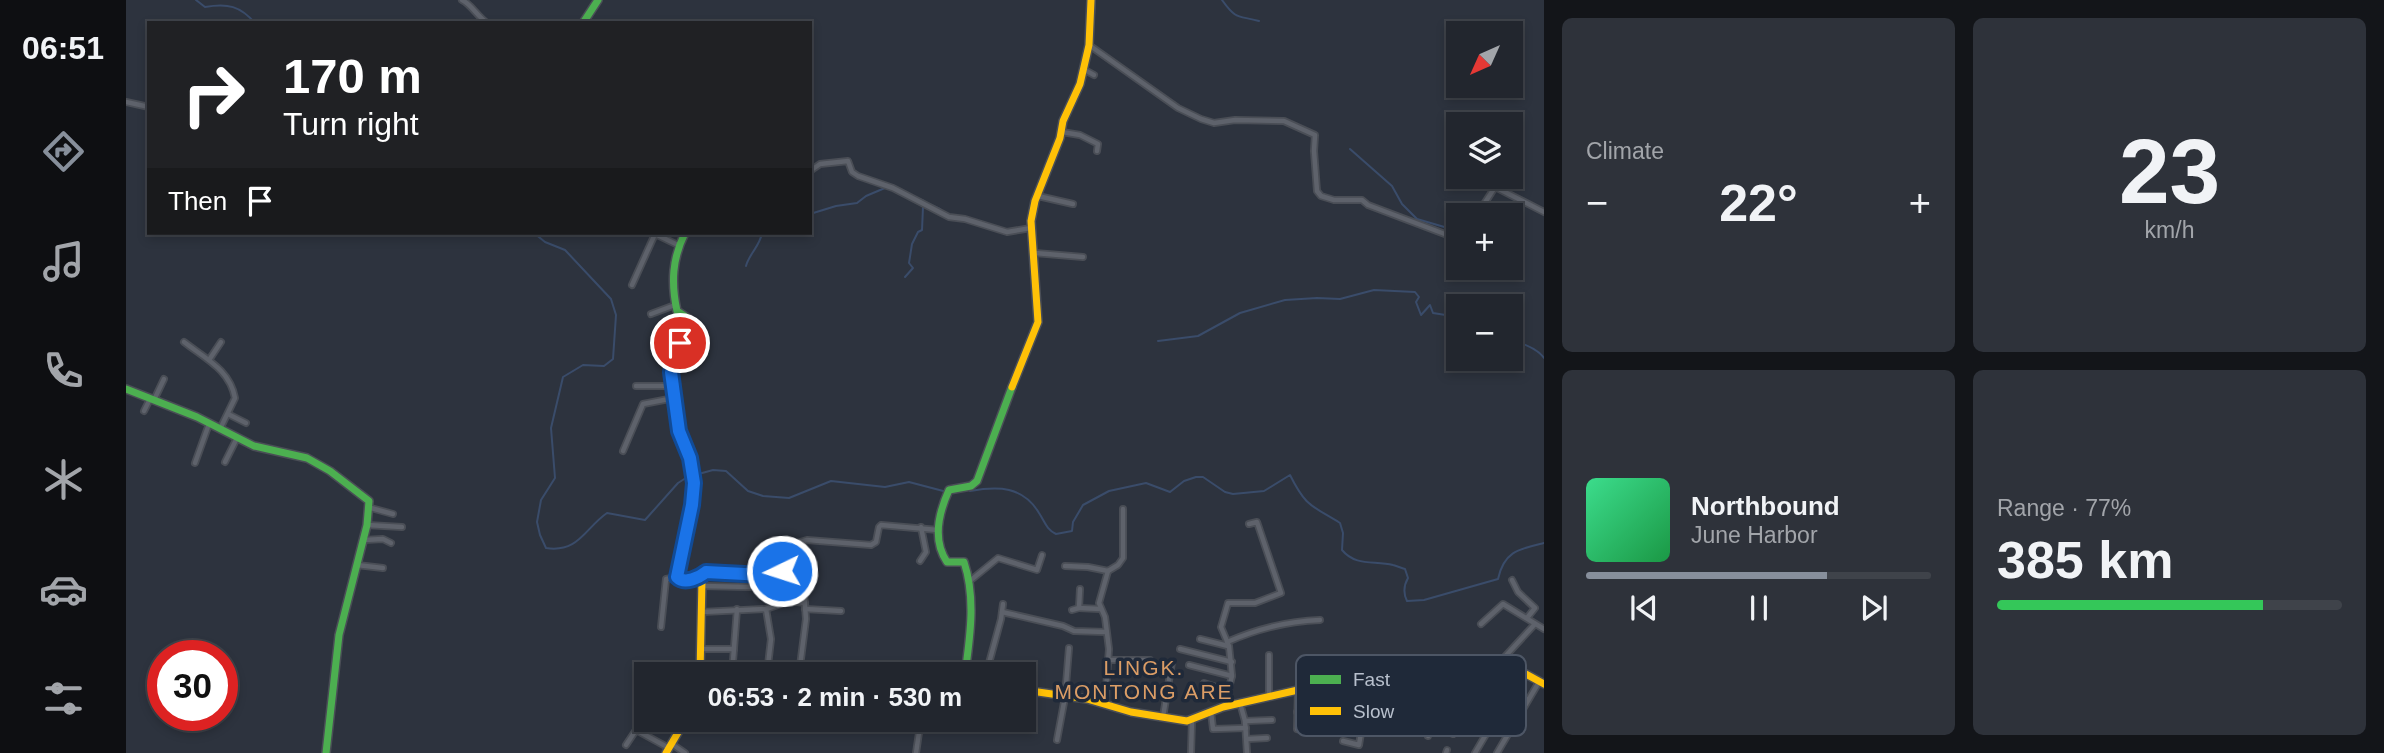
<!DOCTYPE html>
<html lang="en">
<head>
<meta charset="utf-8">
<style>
  body { margin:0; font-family:Arial,sans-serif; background:#2e323a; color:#f1f3f6; height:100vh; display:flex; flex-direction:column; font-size:26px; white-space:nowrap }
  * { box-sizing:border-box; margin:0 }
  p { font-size:23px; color:#a2a5aa }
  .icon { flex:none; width:38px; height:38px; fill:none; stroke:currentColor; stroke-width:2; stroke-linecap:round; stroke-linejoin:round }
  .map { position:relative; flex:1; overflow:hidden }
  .drawer { display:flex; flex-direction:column; gap:18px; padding:18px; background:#131519; width:840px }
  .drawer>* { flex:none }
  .banner { position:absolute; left:21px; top:21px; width:665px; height:214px; border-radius:0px; box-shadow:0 4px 10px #0003,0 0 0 2px #3f434a; background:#202124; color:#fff; overflow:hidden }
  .needle { width:46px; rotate:225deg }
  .tools { position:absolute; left:1320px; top:21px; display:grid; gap:14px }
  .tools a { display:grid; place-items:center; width:77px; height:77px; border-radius:0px; background:#22262e; box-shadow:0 4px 10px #0003,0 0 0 2px #3f434a; font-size:35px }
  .speed { position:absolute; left:21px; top:640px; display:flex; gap:14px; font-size:35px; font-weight:700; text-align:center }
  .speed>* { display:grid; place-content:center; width:91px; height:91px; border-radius:50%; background:#22262e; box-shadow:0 4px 10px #0003,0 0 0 2px #3f434a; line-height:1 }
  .speed .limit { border:10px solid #d22; background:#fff; color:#111 }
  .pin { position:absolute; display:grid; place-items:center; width:60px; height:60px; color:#fff; margin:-30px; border:4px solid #fff; border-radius:50%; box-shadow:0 2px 7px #0007 }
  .me { position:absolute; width:77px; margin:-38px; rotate:266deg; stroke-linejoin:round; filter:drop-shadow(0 0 5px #0008) }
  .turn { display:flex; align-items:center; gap:24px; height:147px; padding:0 21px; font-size:32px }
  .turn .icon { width:91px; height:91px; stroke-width:2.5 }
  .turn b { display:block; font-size:49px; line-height:60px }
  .then { display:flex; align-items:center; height:66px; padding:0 21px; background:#0003; gap:14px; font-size:26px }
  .big { font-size:52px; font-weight:700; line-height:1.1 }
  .drawer .tile { flex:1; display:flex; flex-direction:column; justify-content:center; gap:10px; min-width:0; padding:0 24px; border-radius:10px; background:#2e323a }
  .drawer .dial { align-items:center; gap:0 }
  .dial b { font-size:91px; line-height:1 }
  .song { display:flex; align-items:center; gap:21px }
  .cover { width:84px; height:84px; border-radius:10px; background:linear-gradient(135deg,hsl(150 70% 55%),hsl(140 70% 35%)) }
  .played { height:7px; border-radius:4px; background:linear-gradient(90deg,#878f9b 70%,#3f434a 70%) }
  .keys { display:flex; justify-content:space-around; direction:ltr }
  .heat { display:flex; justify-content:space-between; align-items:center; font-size:38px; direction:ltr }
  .charge { height:10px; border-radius:5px; background:linear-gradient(90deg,#34c759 77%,#3f434a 0) }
  .drawer .tiles { flex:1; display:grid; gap:18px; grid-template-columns:repeat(2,1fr) }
  .trip { position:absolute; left:508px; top:662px; width:402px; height:70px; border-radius:0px; background:#22262e; box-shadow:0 4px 10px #0003,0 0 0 2px #3f434a; font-weight:700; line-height:70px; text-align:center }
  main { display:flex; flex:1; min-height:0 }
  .dock { display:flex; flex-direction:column; width:126px; justify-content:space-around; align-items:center; background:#0e0f12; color:#a2a5aa }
  .dock .icon { width:49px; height:49px }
  .dock .active { color:#878f9b }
  .dock b { font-size:32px; color:#f1f3f6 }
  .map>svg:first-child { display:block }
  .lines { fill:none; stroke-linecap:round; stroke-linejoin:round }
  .stream { stroke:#3a4c6a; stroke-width:2 }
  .street-casing { stroke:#4a4e56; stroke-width:8 }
  .fast-casing { stroke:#4a4e56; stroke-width:10 }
  .slow-casing { stroke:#4a4e56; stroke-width:10 }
  .street { stroke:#5e626b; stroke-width:4.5 }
  .fast { stroke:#4caf50; stroke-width:7 }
  .slow { stroke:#ffc107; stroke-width:7 }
  .route-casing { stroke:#114b97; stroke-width:18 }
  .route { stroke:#1a73e8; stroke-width:12 }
  .labels { text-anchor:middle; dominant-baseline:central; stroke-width:7; stroke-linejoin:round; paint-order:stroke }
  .neighbourhood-label { font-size:21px; letter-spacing:2px; fill:#db9d66; stroke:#1f2939 }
  .key { fill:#1f2939; stroke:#4d5665; stroke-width:2 }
  .key-label { font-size:19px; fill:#b8c0cd }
</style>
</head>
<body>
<main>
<nav class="dock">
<b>06:51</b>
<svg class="icon active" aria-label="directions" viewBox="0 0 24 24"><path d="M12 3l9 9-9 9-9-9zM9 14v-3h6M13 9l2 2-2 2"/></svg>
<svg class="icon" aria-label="music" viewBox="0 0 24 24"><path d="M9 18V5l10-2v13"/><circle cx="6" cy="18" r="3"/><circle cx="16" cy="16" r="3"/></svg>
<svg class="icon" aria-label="phone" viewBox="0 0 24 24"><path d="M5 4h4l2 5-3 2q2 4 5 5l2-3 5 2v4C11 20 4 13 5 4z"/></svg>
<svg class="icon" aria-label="climate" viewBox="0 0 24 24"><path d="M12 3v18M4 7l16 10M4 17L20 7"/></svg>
<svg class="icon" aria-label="car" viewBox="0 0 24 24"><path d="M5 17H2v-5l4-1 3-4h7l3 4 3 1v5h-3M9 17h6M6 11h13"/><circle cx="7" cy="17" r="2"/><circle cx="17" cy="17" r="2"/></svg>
<svg class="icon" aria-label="filters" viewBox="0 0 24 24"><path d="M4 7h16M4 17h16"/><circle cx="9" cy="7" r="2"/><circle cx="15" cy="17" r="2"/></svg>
</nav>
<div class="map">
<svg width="1418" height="753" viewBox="0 0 1418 753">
  <rect width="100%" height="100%" fill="#2d333e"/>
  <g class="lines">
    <g class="stream">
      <path d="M70,0L79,7C102,3 114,6 129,23"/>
      <path d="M1096,0C1111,21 1112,15 1133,21"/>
      <path d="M968,16L969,0"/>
      <path d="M1224,149L1266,186L1276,204L1291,219L1332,231"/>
      <path d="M784,195L798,201"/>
      <path d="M803,204L814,209"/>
      <path d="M684,214L710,206L731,203L740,196L766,185L779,192"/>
      <path d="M408,233L419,242L439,250L485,299L490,315L487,359L478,366L457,365L437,377L425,428L429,478L415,500L411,522L414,535L420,548C453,553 459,528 481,513L519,520L552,483L563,476"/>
      <path d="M620,266C623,254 634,246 636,233"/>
      <path d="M779,277L787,268L783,263L786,244L792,232L796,230L797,207"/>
      <path d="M1384,338C1396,344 1411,348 1418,358"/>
      <path d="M1032,341L1072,336L1114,313L1159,300L1191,298L1214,299L1248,290L1289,292L1293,297L1290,302L1295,315L1304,305L1307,313L1332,317"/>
      <path d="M569,475L587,470L600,471L622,491L637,496L663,498L705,481L759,487L783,482L821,492"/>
      <path d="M844,491C872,486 897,486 913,513C919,522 920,529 930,534L946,531L947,522L957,505L983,491L1020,483L1044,492L1058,481L1070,477H1077L1099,492L1107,494L1138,491L1164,475C1180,507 1185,505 1214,523L1217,533L1216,550C1230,567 1249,560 1267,565C1271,566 1275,568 1279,569L1282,578C1278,585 1277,593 1281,601L1298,600L1372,579C1378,551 1393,549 1418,543"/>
    </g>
    <defs>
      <g id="street">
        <path d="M336,0C345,4 351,16 361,23"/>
        <path d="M963,45L1052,108L1075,119L1088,123L1109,120L1158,121L1189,135L1188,151L1191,191L1195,196L1208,200H1236L1242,205L1332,239"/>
        <path d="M957,69L968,75"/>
        <path d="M0,102L23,107"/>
        <path d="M936,132L954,135L972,144L971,151"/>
        <path d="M684,171L694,164L722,161L726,172L732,176L767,188L823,217L839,219L881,232L905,228"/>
        <path d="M912,196L947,204"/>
        <path d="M1351,215L1369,187L1418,212"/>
        <path d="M909,253L957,257"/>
        <path d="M506,285L529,234L552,245"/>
        <path d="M525,314L549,305"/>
        <path d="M58,342C80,359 104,370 109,398L94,429"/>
        <path d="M83,360L95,342"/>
        <path d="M510,386H546"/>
        <path d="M28,400L38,379"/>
        <path d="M18,411L24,399"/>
        <path d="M102,414L120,423"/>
        <path d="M497,451L517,404L548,398"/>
        <path d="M99,462L111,438"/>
        <path d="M69,463L83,424"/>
        <path d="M245,508L267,514"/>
        <path d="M241,525L276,527"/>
        <path d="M238,540L257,539L265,543"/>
        <path d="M794,561L800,552L795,527"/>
        <path d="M231,565L257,568"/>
        <path d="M939,566L962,567L982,571"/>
        <path d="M575,578L580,572L638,575L675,566"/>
        <path d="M845,580L872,558L911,570L916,555"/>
        <path d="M1386,580L1392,592L1409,608L1401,618"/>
        <path d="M576,586L624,587"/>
        <path d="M954,589L953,608L974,609"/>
        <path d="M640,609L645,639L641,674"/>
        <path d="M679,609L715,611"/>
        <path d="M946,610L953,608"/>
        <path d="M576,612L640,609L664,601L679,603"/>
        <path d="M876,612L937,626L948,631L980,632"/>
        <path d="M1355,624L1377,604L1418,629"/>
        <path d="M535,627L540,579L551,577"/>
        <path d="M1074,639L1102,646"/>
        <path d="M1101,642C1131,629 1162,621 1194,620"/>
        <path d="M575,649H608"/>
        <path d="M1054,649L1106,662"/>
        <path d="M1143,655V696"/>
        <path d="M982,660H1024"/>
        <path d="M1374,662L1409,624"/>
        <path d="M1063,665L1106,676"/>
        <path d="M606,674L611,609"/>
        <path d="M673,674L680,619L674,542L681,540L745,545L750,542L753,527L755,525L812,530"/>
        <path d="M860,674L875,619L877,604"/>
        <path d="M1078,683L1102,691"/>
        <path d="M1172,690L1171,729L1183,732L1189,728L1194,713"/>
        <path d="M979,703L983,649L979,617L973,603L982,571L992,565L997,558V509"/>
        <path d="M1114,703L1119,721L1121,753"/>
        <path d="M1098,707L1106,676L1103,646L1095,627L1102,603H1129L1155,593L1131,522L1123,524"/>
        <path d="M1085,712L1087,729L1120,728"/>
        <path d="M1171,712H1203L1206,685"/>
        <path d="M1179,712L1181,689"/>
        <path d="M1307,716L1338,720"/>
        <path d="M1037,717L1046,662"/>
        <path d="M1119,721L1146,720"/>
        <path d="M510,730L517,706"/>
        <path d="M1327,734L1331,717"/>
        <path d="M1302,736L1309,700L1308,672"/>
        <path d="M1121,739L1141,738"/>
        <path d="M931,740L939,697L943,648"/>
        <path d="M1217,741L1233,745L1237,720L1238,685"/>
        <path d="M546,744L559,753"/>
        <path d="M500,745L510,730L543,748"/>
        <path d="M790,753L795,719"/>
        <path d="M1065,753L1066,719"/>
        <path d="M1320,753L1321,750"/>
        <path d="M1349,753L1359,736L1366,714L1380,690L1384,689L1402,700"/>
        <path d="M1371,753L1413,682"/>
      </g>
      <g id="fast">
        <path d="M457,23L472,0"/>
        <path d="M559,233C546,259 545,283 551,311L563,319L564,324L548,358L545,372L553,431L563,458L568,483L563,519"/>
        <path d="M0,389L71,417L128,446L181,458L204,471L243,501L241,525L213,635L200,753"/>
        <path d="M839,674C844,637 850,598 838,562H821C806,540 813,512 823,490L845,486L851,481L886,387"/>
      </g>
      <g id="slow">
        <path d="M886,387L912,322L905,221L909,201L934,138L937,121L954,84L963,45L965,0"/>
        <path d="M563,519L551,576L554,580L576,579L574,674"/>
        <path d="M898,690L961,699L1005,712L1061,721L1097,707L1172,690L1206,684L1244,685L1361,662L1382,664L1418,684"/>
        <path d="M540,753L560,719"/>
      </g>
    </defs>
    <use href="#street" class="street-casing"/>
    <use href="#fast" class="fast-casing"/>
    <use href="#slow" class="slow-casing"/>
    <use href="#street" class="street"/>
    <use href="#fast" class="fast"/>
    <use href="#slow" class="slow"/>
  </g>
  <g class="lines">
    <defs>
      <path id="route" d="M554,343L545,372L553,431L564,458L568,483L566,505L551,577C559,585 574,577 580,572L638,575L656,571"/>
    </defs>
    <use href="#route" class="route-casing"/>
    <use href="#route" class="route"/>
  </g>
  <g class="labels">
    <g class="neighbourhood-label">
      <text x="1018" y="667">LINGK.<tspan x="1018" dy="24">MONTONG ARE</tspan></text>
    </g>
  </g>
  <rect x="1170" y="655" width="230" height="81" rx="10" class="key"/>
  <rect x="1184" y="675" width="31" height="9" fill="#4caf50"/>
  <rect x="1184" y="707" width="31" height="8" fill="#ffc107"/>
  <g class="key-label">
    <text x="1227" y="686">Fast</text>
    <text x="1227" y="718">Slow</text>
  </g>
</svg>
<div class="tools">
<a><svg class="needle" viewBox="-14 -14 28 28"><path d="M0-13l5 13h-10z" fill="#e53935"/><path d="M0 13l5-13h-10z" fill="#a2a5aa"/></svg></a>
<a><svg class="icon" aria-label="layers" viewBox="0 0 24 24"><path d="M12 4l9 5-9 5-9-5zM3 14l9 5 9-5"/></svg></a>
<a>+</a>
<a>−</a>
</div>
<div class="speed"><div class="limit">30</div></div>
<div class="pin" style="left:554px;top:343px;background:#d93025"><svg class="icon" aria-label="arrive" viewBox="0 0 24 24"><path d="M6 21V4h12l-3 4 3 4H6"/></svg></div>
<svg class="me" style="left:656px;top:571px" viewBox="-20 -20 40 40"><circle r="17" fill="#1a73e8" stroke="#fff" stroke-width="3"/><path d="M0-11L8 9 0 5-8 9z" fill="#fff"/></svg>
<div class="trip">06:53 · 2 min · 530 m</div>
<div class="banner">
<div class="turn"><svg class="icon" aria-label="right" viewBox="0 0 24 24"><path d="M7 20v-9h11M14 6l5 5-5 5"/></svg><div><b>170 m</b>Turn right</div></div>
<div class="then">Then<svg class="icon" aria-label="arrive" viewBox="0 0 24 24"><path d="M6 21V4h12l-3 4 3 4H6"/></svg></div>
</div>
</div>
<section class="drawer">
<div class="tiles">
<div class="tile"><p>Climate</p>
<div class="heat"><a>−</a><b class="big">22°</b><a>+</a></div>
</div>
<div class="tile dial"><b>23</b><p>km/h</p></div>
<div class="tile">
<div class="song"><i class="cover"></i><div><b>Northbound</b><p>June Harbor</p></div></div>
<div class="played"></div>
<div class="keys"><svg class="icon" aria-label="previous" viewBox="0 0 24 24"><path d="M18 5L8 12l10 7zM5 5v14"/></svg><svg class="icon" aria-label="pause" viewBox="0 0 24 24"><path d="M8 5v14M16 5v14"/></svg><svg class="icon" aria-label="next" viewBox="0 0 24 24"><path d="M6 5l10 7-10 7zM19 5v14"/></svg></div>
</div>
<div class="tile"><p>Range · 77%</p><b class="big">385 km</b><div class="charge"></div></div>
</div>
</section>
</main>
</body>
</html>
